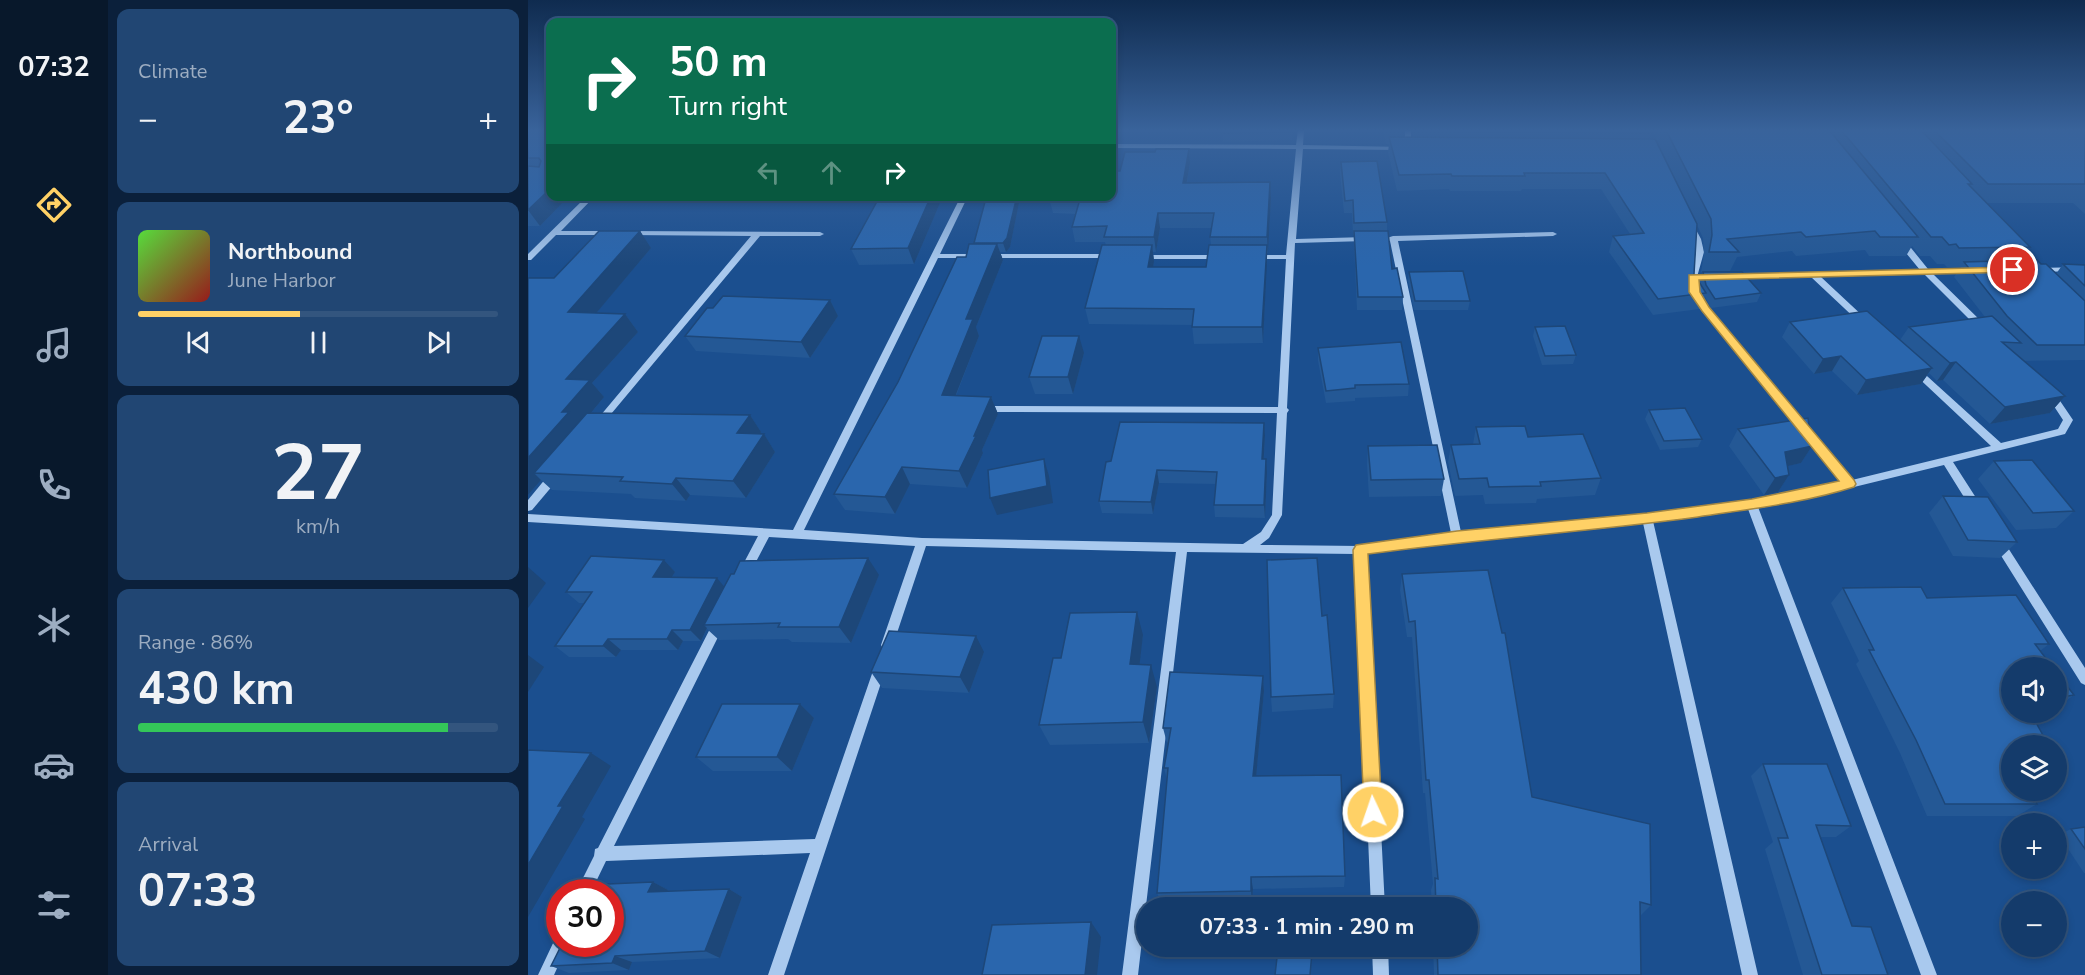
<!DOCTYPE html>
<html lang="en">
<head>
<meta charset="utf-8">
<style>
  body { margin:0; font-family:"Nunito Sans",sans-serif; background:#214673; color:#f1f3f6; height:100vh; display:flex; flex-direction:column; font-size:22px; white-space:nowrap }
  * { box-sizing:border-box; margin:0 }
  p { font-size:20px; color:#9dadc1 }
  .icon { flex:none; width:33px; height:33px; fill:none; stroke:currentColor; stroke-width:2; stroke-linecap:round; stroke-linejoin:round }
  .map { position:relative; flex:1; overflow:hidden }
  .panel { display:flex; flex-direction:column; gap:9px; padding:9px; background:#0b203b; width:420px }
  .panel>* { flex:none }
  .banner { position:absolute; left:18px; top:18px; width:570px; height:183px; border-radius:12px; box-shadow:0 3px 9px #0003,0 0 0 2px #33557e; background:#0b6e4f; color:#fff; overflow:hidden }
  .tools { position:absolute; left:1473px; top:657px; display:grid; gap:12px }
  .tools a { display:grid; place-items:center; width:66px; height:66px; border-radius:50%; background:#143b6b; box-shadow:0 3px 9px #0003,0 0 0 2px #33557e; font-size:30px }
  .speed { position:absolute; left:18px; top:879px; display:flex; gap:12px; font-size:30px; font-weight:700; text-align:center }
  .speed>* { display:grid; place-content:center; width:78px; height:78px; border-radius:50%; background:#143b6b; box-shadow:0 3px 9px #0003,0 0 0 2px #33557e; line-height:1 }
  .speed .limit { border:9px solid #d22; background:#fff; color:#111 }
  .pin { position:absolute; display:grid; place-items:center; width:51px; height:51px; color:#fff; margin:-26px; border:3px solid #fff; border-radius:50%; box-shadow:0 2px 6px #0007 }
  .me { position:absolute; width:66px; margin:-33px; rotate:357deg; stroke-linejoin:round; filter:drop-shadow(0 0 4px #0008) }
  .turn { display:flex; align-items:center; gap:21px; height:126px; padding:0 24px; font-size:27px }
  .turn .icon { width:78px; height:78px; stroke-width:2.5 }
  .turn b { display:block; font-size:42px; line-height:51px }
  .lanes { display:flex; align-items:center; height:57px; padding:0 24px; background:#0003; justify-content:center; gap:30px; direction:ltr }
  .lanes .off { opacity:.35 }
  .big { font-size:45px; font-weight:700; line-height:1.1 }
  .panel .tile { flex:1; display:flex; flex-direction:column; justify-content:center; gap:9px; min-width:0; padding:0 21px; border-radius:12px; background:#214673 }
  .panel .dial { align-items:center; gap:0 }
  .dial b { font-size:78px; line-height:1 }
  .song { display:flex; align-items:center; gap:18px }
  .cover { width:72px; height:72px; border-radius:9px; background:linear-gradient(135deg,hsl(110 70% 55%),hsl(0 70% 35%)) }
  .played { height:6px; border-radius:3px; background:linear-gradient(90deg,#ffd166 45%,#33557e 45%) }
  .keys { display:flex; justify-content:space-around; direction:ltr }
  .heat { display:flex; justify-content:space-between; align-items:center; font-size:33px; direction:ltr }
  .charge { height:9px; border-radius:4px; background:linear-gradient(90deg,#34c759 86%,#33557e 0) }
  .trip { position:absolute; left:608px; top:897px; width:342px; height:60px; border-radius:30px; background:#143b6b; box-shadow:0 3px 9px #0003,0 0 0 2px #33557e; font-weight:700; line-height:60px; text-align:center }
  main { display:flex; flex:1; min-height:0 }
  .tab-bar { display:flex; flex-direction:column; width:108px; justify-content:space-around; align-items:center; background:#08182b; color:#9dadc1 }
  .tab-bar .icon { width:42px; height:42px }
  .tab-bar .active { color:#ffd166 }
  .tab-bar b { font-size:27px; color:#f1f3f6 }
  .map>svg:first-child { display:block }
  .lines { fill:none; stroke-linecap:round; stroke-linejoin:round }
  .minor { fill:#a9c9ee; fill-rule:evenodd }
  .wall { fill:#245895; fill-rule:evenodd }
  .shaded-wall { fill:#1d4779 }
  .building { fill:#2a66ad; stroke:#1d4779; stroke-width:1.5 }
  .route { fill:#ffd166; stroke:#a68842; stroke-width:1.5 }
</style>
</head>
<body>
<main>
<nav class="tab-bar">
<b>07:32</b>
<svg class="icon active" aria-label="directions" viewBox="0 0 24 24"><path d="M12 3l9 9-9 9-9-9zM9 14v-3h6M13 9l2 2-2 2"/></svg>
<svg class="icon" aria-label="music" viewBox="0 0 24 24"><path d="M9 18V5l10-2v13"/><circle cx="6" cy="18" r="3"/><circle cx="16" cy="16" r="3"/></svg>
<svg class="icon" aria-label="phone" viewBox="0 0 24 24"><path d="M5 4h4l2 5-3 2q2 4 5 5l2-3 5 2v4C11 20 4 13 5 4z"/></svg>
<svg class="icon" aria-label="climate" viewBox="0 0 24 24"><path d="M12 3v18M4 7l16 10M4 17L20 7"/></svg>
<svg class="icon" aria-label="car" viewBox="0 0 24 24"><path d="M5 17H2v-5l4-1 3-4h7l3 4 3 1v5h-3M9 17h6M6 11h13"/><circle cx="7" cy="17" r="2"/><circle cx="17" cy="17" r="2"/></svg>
<svg class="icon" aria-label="filters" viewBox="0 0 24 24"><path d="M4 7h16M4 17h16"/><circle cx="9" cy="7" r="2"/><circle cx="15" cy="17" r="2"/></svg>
</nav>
<section class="panel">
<div class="tile"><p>Climate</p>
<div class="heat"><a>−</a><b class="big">23°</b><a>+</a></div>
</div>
<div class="tile">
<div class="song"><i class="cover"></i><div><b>Northbound</b><p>June Harbor</p></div></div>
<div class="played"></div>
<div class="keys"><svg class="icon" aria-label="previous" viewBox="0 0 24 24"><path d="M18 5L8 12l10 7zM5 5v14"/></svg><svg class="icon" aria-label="pause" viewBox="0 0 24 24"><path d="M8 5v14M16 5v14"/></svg><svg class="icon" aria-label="next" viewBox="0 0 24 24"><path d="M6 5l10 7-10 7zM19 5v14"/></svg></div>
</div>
<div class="tile dial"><b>27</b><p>km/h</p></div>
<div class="tile"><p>Range · 86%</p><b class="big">430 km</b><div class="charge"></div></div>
<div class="tile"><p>Arrival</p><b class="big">07:33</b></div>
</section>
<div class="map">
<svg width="1557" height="975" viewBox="0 0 1557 975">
  <rect width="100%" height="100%" fill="#1b4f8f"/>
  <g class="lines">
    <g class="minor">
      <path d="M770,130H776L775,145L877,147V130H883V148L880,150L877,149L874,150L775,149L768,239L838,237L842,239L838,241L767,243L759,408L761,410L759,413L754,515L741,538L732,545L833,546L923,533L862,241L856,239L865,236L1025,232L1029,234L1025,236L870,241L933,532L1119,514L1224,500L1314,482L1174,311L1162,292L1161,277L1168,252L1165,239L1158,226L1162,224H1165L1173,239L1176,252L1169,277L1170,292L1180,307L1324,480L1463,446L1383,371L1381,369L1383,367H1389L1473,443L1530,429L1535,420L1518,394L1523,391L1526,392L1545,420L1537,434L1425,462L1452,504L1453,507L1452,510H1444L1416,465L1322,488L1230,507L1409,975H1393L1220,509L1125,521L1230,975H1214L1115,523L929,541L839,554L857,908H843L828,554L659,552L610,975H594L648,552L398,546L365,645L363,649L359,650L355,649L353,645L387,546L241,537L220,577L216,579L212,577L210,574L230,536L0,522V514L265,530L433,196H440L412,254H584L588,256L584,258H410L276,530L394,538L715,544L733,532L744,515L749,413L465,412L460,409L465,406L750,407L758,259H726L722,257L726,255H758L768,149L584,148V144L768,145Z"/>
      <path d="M59,196H67L33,231H82L86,233L85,235H28L3,260H0V254Z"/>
      <path d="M97,231L292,232L296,234L292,236H232L73,426L70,427L65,424L67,422L223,236L100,235H97Z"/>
      <path d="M1369,238H1375L1400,269H1446L1447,271L1443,273L1405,274L1457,325V329H1451L1396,274L1293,277L1338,319V323H1332L1283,277L1203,278L1199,276L1203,274L1392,270L1369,242Z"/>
      <path d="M609,255H692L696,257L692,259H609Z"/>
      <path d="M1557,267V271L1509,272L1505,270L1509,268Z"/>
      <path d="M27,471L32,475L31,478L4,510L0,511V500L23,472Z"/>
      <path d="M1471,539L1475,540L1557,668V685L1553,683L1467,546L1465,543L1467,540Z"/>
      <path d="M191,618L195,619L197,623L86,846L287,839L346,668L348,664L352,662L356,664L358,668L256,975H240L282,853L78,861L63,892H48L66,856L67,849L70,848L187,619Z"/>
      <path d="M32,937V944H40L26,975H10L27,939Z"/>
      <path d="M844,946H860L861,975H845Z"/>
    </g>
  </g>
  <g class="wall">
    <path d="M0,130H22V196H41L12,226H0Z"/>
    <path d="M695,130H764V140L695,142Z"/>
    <path d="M855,130H876L875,137H885V130H1121L1123,133L1121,139L1155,196L1128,138L1130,130H1557V214L1545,203H1459L1502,247L1492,261L1513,264L1528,274L1535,264L1557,265V360L1496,361L1537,396L1522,413L1462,424L1415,380L1409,381L1401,373L1393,384L1329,395L1304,371L1286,374L1254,337L1262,322L1372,340L1381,327L1457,317L1426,277L1433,267H1419L1416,264H1409L1402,256H1392L1384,246L1378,256H1341L1337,250L1268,256L1264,251L1209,257L1202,271L1173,272L1176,254L1175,238L1169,225L1166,274L1172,283L1171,281L1175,272L1233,293L1229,302L1183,308L1177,297L1172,309L1125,315L1081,252L1085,236L1102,234L1073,189H994L993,191H922L921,189L869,191L860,152L861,144H858Z"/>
    <path d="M661,149L662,163L659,183L742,182L743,198L740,253H739L735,343L666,344L664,325L561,324L557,308L578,245L577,242H547L544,227L547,214L525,213L521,198L592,171L627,152ZM632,228H684L682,237L683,245L678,267H625L626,261L625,252H628Z"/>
    <path d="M813,162L859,222V231L864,269L875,297L874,310H829L826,244V235H825L824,213H816L812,174Z"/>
    <path d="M352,196H415L386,264L331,265L323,249Z"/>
    <path d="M474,196H490L491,203L482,247L478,252H472L475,260L448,327L451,336L428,396L463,397L470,414L454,450L455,453L439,488L382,484L367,514L317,510L306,494L370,382L438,257L446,244Z"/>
    <path d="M112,231L123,248L68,313L97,314L110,332L64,383L76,397L63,413L222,415L233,432L232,434H236L247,452L218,498L162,495L158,501L107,498L103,494L24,490L13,480L0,495V278H26Z"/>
    <path d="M881,272L942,301L940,310H886L880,281Z"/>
    <path d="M302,300L310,316L282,358L168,351L157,336L185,308Z"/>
    <path d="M1007,327L1048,355L1045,364L1014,365L1005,336Z"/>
    <path d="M790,348L881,384L880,396L827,398V401L798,403L790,361Z"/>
    <path d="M556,353L545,394H507L501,377Z"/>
    <path d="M1121,410L1174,439L1170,447L1132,450L1117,419Z"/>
    <path d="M736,423L737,436L736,459H738L739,472L737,518L687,517L686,505L688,484L631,483L625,514L574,513L571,501L583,461Z"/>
    <path d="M948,427L1000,437L1073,478L1067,495L1009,499L1008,503L957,504L955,495L927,496L920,462L923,445L945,444Z"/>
    <path d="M1210,429L1284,446L1273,463L1259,466L1261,475L1250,492L1236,495L1201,446Z"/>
    <path d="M840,446L916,479L913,496L841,497L839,464Z"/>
    <path d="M1466,461L1546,511L1528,528L1488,530L1450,479Z"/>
    <path d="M1415,496L1489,542L1472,558L1425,556L1401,513Z"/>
    <path d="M136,560L147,572L143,578L196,586L351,575L323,643L264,642L260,639L191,640L179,629L173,641H155L150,650H93L88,657H41L27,646L56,603H51L38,592Z"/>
    <path d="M874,574L1004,797L1123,905L1112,916L1113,975H906L905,946H939V908H904L903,890L905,884L897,793H895L884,637H879L872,590Z"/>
    <path d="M1315,588L1399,598L1521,644L1512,651L1484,712H1503L1502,713L1484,746V790L1509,804L1489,816H1399L1372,753L1328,664L1331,661L1303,603Z"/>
    <path d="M794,616L806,694L805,708L744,712L743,697Z"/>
    <path d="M615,635L611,664L629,687L621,743L522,745L511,725L533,658Z"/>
    <path d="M456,652L441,693L354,688L343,672Z"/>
    <path d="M1528,672L1546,695L1528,708Z"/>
    <path d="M735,676L736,691L728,776L817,876L816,887L725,889L724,902L634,904L629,893L639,780L636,768L640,742L639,743L635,728Z"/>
    <path d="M272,704L286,718L264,771H185L168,757Z"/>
    <path d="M1235,764L1323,826L1308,837H1292L1324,926L1360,975H1275L1237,849L1245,842L1223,776Z"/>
    <path d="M1557,827V873H1556L1531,835L1543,829Z"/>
    <path d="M125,882L140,890L139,891L201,889L214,897L192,958L104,962L101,970L41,973L23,966Z"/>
  </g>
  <g class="shaded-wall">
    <path d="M661,149L662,163L656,198L655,183Z"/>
    <path d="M742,182L743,198L740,253L739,237Z"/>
    <path d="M22,189V196H41L12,226L0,210Z"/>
    <path d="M403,196H415L386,264L380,248Z"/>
    <path d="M489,196H490L491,203L482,247L478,252L475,243Z"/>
    <path d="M630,213L632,228L628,252L626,237Z"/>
    <path d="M112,231L123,248L54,330L40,312Z"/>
    <path d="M469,244L475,260L448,327L451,336L421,412L414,395L438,319Z"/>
    <path d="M624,245L626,261L623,283L620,267Z"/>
    <path d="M739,245V261L735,343L734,327Z"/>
    <path d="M302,300L310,316L282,358L273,342Z"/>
    <path d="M97,314L110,332L64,383L76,397L53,425L6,473L13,480L0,495V458L34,412L38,379Z"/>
    <path d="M551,336L556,353L545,394L540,377Z"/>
    <path d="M1313,356L1304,371L1286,374L1295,359Z"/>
    <path d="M1428,362L1415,380L1409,381L1422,363Z"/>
    <path d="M1404,368L1393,384L1329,395L1338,380Z"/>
    <path d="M1537,396L1522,413L1462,424L1477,407Z"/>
    <path d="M463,397L470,414L454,450L455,453L439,488L431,471Z"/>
    <path d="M222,415L233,432L221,451L209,433Z"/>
    <path d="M736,423L737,436L735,472L734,459Z"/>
    <path d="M236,434L247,452L218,498L205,481Z"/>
    <path d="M1284,446L1273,463L1247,469L1257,452Z"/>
    <path d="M516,459L521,476L525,503L469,515L462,498Z"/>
    <path d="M738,459L739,472L737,518L736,505Z"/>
    <path d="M374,467L382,484L367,514L357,497Z"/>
    <path d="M629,470L631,483L625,514L623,502Z"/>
    <path d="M1261,475L1250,492L1236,495L1247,478Z"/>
    <path d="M148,478L162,495L158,501L144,484Z"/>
    <path d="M340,558L351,575L323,643L311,627Z"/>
    <path d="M136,560L147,572L136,589L125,577Z"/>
    <path d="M0,567L18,583L0,608Z"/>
    <path d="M189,578L199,590L176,625L179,628L173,641L162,630Z"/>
    <path d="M609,612L615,635L609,686L602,664Z"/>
    <path d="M144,630L155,641L150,650L139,639Z"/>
    <path d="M448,636L456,652L441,693L432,677Z"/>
    <path d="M80,639L93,650L88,657L75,646Z"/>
    <path d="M0,655L16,667L0,692Z"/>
    <path d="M623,665L629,687L621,743L615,722Z"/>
    <path d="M735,676L736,691L727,789L725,776Z"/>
    <path d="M272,704L286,718L264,771L249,757Z"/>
    <path d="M63,753L83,766L54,817L57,819L0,917V865L30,806Z"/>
    <path d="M723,877L725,889L724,902L723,891Z"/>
    <path d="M125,882L140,890L135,900L120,892Z"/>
    <path d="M201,889L214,897L192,958L177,951Z"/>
    <path d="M563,922L573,937L569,975H557Z"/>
    <path d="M87,956L104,962L101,970L84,963Z"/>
  </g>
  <g class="building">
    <path d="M0,130H22V189L0,210V166L11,167L13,161L11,158H0Z"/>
    <path d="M695,130H764V132L695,133Z"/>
    <path d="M858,130H876V131H859Z"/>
    <path d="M886,130H1121L1123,133L886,131Z"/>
    <path d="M1138,130H1301L1390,237H1352L1347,231L1278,237L1273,232L1199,239L1211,252H1181L1184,235L1183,219Z"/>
    <path d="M1313,130H1393L1444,184H1440L1502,247L1431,248L1428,244L1421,245L1414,237H1403Z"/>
    <path d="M1406,130H1557V184H1460Z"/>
    <path d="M861,137L1127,139L1169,224L1166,274L1178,293L1130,299L1085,236L1116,233L1077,173H996L997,176H924L923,174L871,175Z"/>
    <path d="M628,149H661L655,183L742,182L739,237H682L686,213H630L626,237H576L579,226L544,227L552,199L521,198L522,196H584V171H592L597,152H627Z"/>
    <path d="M849,161L859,222L826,223L825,200L817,201L813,162Z"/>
    <path d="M352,196H403L380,248L323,249Z"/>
    <path d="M473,196H489L479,238L475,243H446L458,198Z"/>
    <path d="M71,231H112L40,312L97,314L38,379L62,380L34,412H41L0,458V278H26Z"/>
    <path d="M826,231H860L864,269L869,268L875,297H830Z"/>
    <path d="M441,244H469L438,319H445L414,395L463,397L446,436H448L431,471L374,467L357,497L306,494L370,382L429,257H438Z"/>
    <path d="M574,245H624L620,267H678L681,245H739L734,327H664L666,309L557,308Z"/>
    <path d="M1509,260L1513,264H1518L1557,301V345H1509L1479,316L1436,262Z"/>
    <path d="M1535,264L1557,265V286Z"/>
    <path d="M935,271L942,301H887L881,272Z"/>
    <path d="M1175,272H1214L1233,293L1187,299L1178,285Z"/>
    <path d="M195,296L302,300L273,342L157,336L179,308H185Z"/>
    <path d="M1339,311L1404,368L1338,380L1313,356L1295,359L1262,322Z"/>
    <path d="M1464,316L1493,343L1474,342L1537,396L1477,407L1428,362L1422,363L1381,327Z"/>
    <path d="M1037,326L1048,355L1017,356L1007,327Z"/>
    <path d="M514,336H551L540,377H501Z"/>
    <path d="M873,342L881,384L827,385V388L798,391L790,348Z"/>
    <path d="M1157,408L1174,439L1136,441L1121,410Z"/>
    <path d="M59,413L222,415L209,433L236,434L205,481L148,478L144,484L92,481L95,477L6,473Z"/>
    <path d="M1280,418L1284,446L1257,452L1261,475L1247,478L1210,429Z"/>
    <path d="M592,422L736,423L734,459H738L736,505H686L689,472L629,470L623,502L571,501L578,462L583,461Z"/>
    <path d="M997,426L1000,437L1055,434L1073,478L1012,482L1013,486L961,487L959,478L931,479L923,445L952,444L948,427Z"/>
    <path d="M909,445L916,479L843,480L840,446Z"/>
    <path d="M516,459L519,486L462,498L460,470Z"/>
    <path d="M1504,460L1546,511L1505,513L1466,461Z"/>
    <path d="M1415,496L1460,497L1489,542L1440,540Z"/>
    <path d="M63,556L136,560L125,577L189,578L162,630H144L139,639H80L75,646H27L64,592H38Z"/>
    <path d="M340,558L311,627H250L252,623L176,625L203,574H206L212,561Z"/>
    <path d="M789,558L794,616L799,615L806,694L743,697L739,560Z"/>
    <path d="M960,570L974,633H977L1004,797L1122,824L1123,905L1112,902L1113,975H910L909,946H939V908H908L907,878L910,879L901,780H898L887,621L881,622L874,574Z"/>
    <path d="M1393,587L1399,598L1488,595L1521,644H1507L1525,668H1484V712H1502L1521,746H1484V790H1502L1509,804H1417L1388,740L1341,650H1346L1315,588Z"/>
    <path d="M609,612L602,664L623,665L615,722L511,725L525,658H533L542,613Z"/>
    <path d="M361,631L448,636L432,677L343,672Z"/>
    <path d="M642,672L735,676L725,776L813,775L817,876L723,877V891L629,893L640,768H636L643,728H635Z"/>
    <path d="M1528,672L1546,695L1528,698Z"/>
    <path d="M194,704H272L249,757H168Z"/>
    <path d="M0,750L63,753L30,806H35L0,865Z"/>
    <path d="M1528,757L1534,767H1528Z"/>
    <path d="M1235,764H1299L1323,826L1288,825L1324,926L1343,927L1360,975H1294L1250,838H1260Z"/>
    <path d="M1557,827V849L1543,829Z"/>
    <path d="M125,882L120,892L201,889L177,951L87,956L84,963L23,966L34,944H82V892H53L57,885Z"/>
    <path d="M563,922L557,975H454L464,925Z"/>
    <path d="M750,949L784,952L782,975H747Z"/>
  </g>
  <linearGradient id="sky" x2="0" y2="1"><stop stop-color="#0f2b4f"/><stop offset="0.49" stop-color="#39639b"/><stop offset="1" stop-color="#39639b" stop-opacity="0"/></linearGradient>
  <rect width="1557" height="266" fill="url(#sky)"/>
  <path class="route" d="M1485,267L1488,268V272L1171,280L1172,292L1181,307L1326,480L1328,484L1326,487C1276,503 1222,509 1170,517C1060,532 950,539 840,554L854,812L852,818L845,821L839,818L836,812L825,550L828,545L929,531L1119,513L1224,499L1311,481L1174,311L1161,292V275Z"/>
</svg>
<div class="tools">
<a><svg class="icon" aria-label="sound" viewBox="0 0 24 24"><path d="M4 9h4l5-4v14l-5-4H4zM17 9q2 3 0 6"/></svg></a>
<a><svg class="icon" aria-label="layers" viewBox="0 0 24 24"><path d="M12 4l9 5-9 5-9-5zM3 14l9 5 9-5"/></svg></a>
<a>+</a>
<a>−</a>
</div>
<div class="speed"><div class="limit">30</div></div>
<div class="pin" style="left:1485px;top:270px;background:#d93025"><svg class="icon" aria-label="arrive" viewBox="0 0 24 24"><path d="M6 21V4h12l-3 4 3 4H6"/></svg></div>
<svg class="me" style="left:845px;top:812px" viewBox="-20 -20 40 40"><circle r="17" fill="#ffd166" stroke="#fff" stroke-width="3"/><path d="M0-11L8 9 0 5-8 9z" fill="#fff"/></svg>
<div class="trip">07:33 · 1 min · 290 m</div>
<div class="banner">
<div class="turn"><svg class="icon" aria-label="right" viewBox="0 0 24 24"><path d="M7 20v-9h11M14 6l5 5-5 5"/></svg><div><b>50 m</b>Turn right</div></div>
<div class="lanes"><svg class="icon off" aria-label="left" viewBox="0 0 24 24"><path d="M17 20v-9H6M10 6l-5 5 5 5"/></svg><svg class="icon off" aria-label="ahead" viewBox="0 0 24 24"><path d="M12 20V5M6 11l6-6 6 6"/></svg><svg class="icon" aria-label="right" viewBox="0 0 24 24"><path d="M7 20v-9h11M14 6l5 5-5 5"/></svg></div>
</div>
</div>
</main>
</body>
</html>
